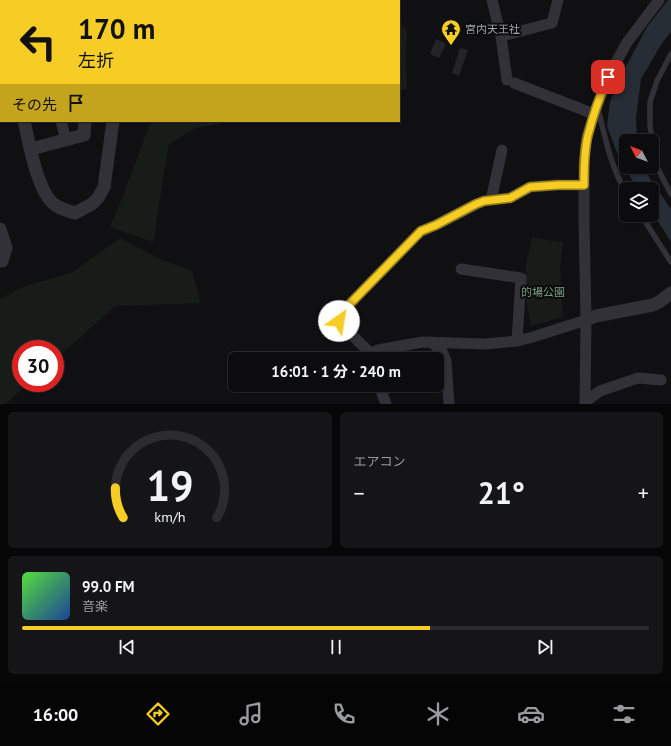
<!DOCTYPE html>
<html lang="ja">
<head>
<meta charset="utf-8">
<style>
  body { margin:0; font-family:"PT Sans","Noto Sans JP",sans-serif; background:#151517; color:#f1f3f6; height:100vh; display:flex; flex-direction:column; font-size:15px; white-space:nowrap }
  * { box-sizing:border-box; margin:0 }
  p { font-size:13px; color:#9a9b9e }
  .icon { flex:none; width:22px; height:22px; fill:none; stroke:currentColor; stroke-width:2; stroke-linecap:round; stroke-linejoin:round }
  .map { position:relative; height:404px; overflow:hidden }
  .details { display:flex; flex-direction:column; gap:8px; padding:8px; background:#070708; flex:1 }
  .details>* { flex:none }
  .top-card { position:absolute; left:0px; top:0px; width:400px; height:122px; box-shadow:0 1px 3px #0004,0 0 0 1px #2c2c2e; background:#f5cd25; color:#111; overflow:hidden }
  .needle { width:26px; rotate:312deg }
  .fabs { position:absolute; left:619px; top:134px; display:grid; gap:8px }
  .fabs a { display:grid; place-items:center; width:40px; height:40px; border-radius:6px; background:#0c0c0e; box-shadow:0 1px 3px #0004,0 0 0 1px #2c2c2e; font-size:20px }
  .speed { position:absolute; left:12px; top:340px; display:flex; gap:8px; font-size:20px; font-weight:700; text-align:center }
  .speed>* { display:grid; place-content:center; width:52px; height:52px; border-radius:50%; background:#0c0c0e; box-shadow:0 1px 3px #0004,0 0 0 1px #2c2c2e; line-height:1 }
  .speed .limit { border:6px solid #d22; background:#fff; color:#111 }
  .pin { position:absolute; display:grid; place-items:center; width:34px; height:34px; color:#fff; margin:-17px; border-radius:8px; box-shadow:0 2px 6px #0006 }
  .me { position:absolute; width:44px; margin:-22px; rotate:32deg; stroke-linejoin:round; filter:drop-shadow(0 0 3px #0008) }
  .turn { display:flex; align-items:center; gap:14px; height:84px; padding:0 12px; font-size:18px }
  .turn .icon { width:52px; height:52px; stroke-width:2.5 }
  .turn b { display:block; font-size:28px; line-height:34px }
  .then { display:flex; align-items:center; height:38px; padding:0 12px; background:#0003; gap:8px; font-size:15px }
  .big { font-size:30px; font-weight:700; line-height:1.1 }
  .details .tile { flex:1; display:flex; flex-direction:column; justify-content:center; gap:6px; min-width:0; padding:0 14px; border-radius:6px; background:#151517 }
  .details .dial { align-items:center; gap:0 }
  .dial svg { height:104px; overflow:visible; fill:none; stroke:#2c2c2e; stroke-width:7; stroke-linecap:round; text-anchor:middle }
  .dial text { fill:#f1f3f6; stroke:none }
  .song { display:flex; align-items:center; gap:12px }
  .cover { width:48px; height:48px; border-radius:6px; background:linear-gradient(135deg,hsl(110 70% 55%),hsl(220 70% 35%)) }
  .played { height:4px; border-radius:2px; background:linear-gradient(90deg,#f5cd25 65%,#2c2c2e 65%) }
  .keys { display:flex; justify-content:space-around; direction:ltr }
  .heat { display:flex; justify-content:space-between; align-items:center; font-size:22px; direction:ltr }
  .details .tiles { flex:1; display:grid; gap:8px; grid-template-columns:1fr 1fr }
  .tile:last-child { grid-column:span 2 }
  .trip { position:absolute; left:228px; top:352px; width:216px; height:40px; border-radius:6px; background:#0c0c0e; box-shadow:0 1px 3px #0004,0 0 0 1px #2c2c2e; font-weight:700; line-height:40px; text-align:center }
  .dock { display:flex; height:64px; justify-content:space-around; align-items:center; background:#050506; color:#9a9b9e }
  .dock .icon { width:28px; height:28px }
  .dock .active { color:#f5cd25 }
  .dock b { font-size:18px; color:#f1f3f6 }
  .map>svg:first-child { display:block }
  .green { fill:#171c18 }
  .water { fill:#272d35 }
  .building { fill:#242326 }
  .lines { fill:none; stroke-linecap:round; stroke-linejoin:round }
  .service { stroke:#313137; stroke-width:5.5 }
  .minor { stroke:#313137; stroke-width:11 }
  .tertiary { stroke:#313137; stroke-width:13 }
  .route-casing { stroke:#9f8518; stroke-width:10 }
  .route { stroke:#f5cd25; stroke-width:7 }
  .labels { text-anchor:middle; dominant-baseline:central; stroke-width:4; stroke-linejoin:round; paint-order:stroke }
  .poi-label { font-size:11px; fill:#a1a4b3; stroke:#0b0b0d; text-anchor:start }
  .park-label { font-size:11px; fill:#779f7f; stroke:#0b0b0d }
</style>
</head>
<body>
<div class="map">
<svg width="671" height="404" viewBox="0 0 671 404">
  <rect width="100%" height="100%" fill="#101012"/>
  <g class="green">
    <path d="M399,22L407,29L406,60L407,89L399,91Z"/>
    <path d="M151,121H236L196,128L169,144L158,209L154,242L110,227L123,196Z"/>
    <path d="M120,238L160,259L192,271L201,303L115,306L55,360V349H21V383H29L5,404H0V299L22,287L73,272Z"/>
    <path d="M532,238L563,242L560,269L563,317L531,326L525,294L526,264Z"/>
  </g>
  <path class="water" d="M668,0H671V32L662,43L641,79L636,118L637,141H626V167H644L650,179L671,209V242L652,212V189H637L616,150L607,126L610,102L620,78L647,27Z"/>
  <g class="building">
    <path d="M436,39L446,44L439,58L430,54Z"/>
    <path d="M460,48L468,50L459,76L452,73Z"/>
  </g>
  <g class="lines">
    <g class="service">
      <path d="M671,54L657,81L650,102V126L657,167L671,194"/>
      <path d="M598,109C605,137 611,168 626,192"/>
      <path d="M641,215L671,262"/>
    </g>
    <g class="minor">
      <path d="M26,0L27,1"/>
      <path d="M492,0L501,36L507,80"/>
      <path d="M501,36L552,23L558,0"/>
      <path d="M514,83L594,114"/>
      <path d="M61,121L66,140"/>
      <path d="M491,200L502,150"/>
      <path d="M461,269L521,278L517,341"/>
      <path d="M431,342L442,351L446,361L449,404"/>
      <path d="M375,353L368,351L342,325C339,320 339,318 341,313L420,232L436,225L477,204L484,201L510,198L530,187L556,185H584"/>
      <path d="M376,358L375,353L378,350L422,342L485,344L517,341L533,337L586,320"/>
      <path d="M379,385L386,404"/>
      <path d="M585,402L600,391L638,378L661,380"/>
      <path d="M585,404L586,320L584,221V164L587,136L597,106L608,77L626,44L659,0"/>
    </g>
    <g class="tertiary">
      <path d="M92,1V0"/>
      <path d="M123,1V0"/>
      <path d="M0,38L1,41"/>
      <path d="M24,121C29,142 37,192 55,205C61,209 68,211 75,213L92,204L98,198L104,187L113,121"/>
      <path d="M31,149L84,135L85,121"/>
      <path d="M0,229L6,248L2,261H0"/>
      <path d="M586,320L596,316L653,305L659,302L671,293"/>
    </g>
  </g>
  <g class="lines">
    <defs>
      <path id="route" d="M339,321V317L341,313L421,231L436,225L476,204L484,201L510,198L530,187L558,185H584C584,168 584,151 588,135C593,115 600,96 608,77"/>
    </defs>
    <use href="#route" class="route-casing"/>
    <use href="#route" class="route"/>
  </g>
  <defs>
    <symbol id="temple-pin" viewBox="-11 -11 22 30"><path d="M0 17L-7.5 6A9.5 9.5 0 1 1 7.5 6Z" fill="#f5cd25" stroke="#0b0b0d"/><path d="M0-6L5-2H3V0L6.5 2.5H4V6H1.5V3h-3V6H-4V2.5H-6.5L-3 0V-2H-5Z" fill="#111"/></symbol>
  </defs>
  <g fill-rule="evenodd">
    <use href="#temple-pin" x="440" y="18" width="22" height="30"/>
  </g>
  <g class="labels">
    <g class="poi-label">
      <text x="465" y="29">宮内天王社</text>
    </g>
    <g class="park-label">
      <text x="543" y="292">的場公園</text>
    </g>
  </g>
</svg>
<div class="fabs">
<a><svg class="needle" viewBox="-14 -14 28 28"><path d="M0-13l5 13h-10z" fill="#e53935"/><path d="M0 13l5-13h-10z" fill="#9a9b9e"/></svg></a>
<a><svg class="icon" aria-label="layers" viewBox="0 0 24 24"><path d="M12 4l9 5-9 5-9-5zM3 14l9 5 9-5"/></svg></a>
</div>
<div class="speed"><div class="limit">30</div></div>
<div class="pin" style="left:608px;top:77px;background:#d93025"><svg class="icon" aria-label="arrive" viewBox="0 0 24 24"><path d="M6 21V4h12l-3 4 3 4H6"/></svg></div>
<svg class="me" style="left:339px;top:321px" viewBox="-20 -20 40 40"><circle r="19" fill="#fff"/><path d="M0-13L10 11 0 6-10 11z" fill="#f5cd25"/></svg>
<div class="trip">16:01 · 1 分 · 240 m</div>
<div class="top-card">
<div class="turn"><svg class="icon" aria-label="left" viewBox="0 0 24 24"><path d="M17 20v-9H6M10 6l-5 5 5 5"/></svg><div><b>170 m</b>左折</div></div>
<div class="then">その先<svg class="icon" aria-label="arrive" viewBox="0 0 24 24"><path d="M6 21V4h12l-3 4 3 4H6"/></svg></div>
</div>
</div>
<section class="details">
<div class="tiles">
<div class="tile dial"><svg viewBox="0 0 100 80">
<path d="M14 69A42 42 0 1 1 86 69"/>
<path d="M14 69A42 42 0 0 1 8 46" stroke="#f5cd25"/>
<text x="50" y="56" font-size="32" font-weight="700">19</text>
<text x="50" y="72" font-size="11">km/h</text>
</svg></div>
<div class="tile"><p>エアコン</p>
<div class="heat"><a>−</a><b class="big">21°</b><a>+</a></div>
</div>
<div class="tile">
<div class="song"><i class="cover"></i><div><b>99.0 FM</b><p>音楽</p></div></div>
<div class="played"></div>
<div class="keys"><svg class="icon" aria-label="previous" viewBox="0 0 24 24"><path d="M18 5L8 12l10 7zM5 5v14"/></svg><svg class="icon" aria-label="pause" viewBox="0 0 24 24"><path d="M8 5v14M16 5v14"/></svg><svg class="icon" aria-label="next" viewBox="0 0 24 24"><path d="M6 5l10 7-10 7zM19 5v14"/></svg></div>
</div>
</div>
</section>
<nav class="dock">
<b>16:00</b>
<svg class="icon active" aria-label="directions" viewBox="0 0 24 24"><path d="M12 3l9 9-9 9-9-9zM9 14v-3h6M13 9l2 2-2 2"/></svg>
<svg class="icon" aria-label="music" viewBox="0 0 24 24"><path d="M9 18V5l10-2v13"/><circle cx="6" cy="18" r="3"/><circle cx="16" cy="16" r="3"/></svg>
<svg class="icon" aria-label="phone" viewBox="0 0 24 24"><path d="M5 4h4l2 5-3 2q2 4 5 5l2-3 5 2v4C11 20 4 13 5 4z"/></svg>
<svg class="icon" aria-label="climate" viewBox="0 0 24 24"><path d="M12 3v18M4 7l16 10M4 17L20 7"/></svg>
<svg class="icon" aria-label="car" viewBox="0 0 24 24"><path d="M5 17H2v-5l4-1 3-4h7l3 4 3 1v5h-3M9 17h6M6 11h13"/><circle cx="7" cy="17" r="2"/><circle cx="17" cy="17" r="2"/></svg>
<svg class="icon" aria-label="filters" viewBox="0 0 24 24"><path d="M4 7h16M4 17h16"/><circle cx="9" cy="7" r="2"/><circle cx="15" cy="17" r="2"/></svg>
</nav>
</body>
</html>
